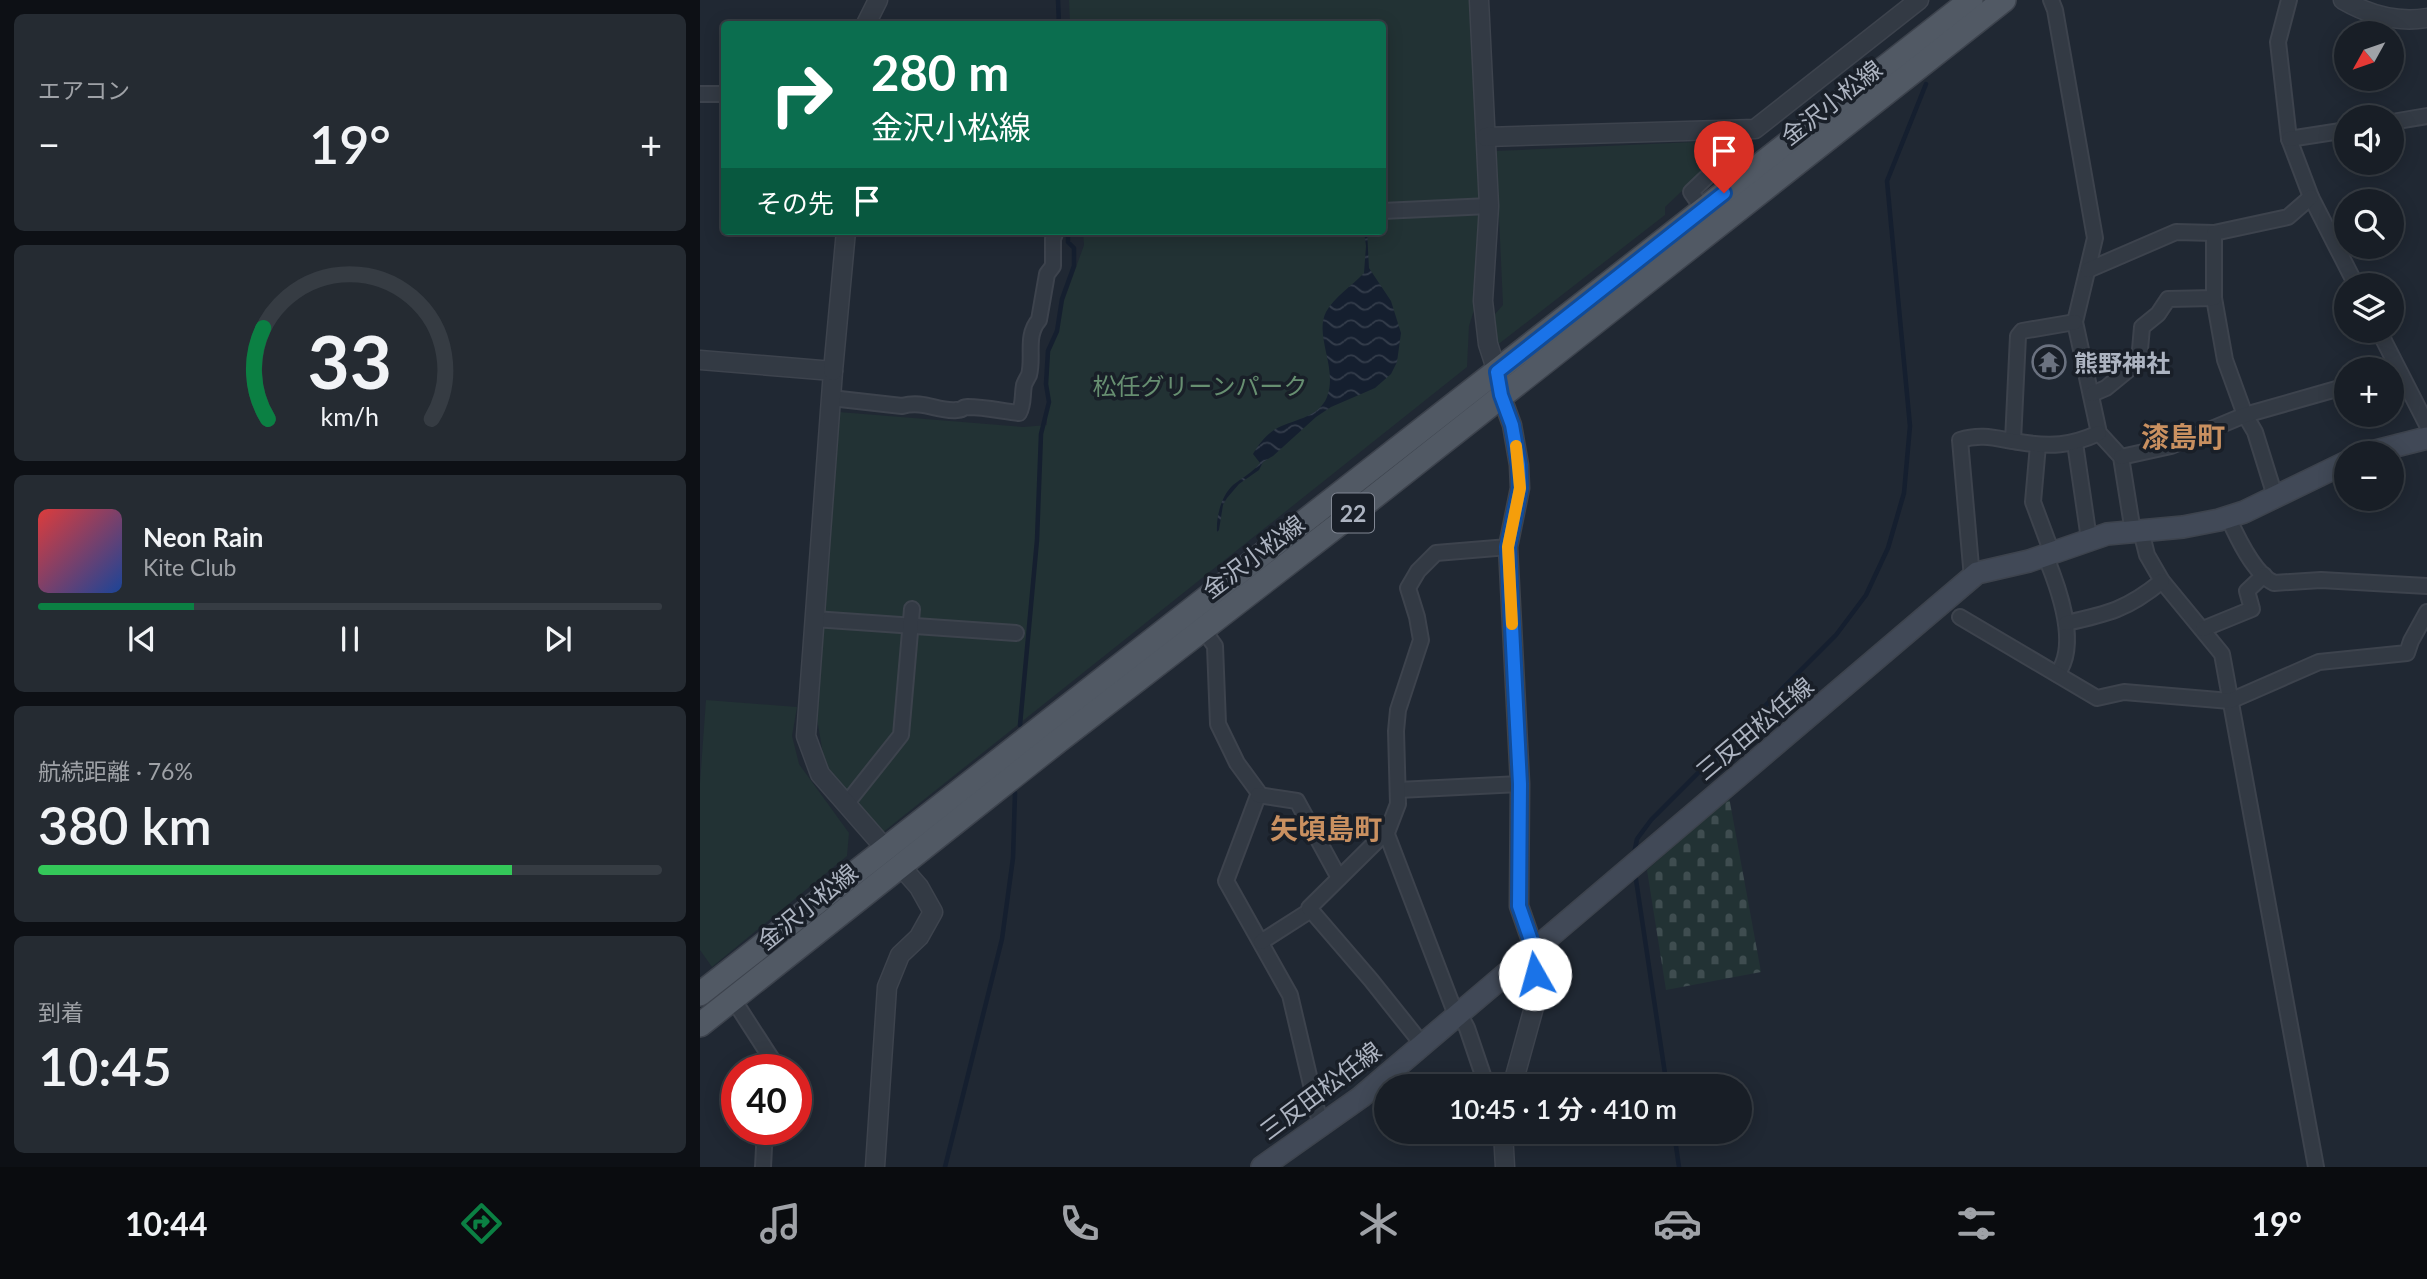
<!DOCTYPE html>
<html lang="ja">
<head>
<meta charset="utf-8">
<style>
  body { margin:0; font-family:Lato,"Noto Sans JP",sans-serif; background:#252b32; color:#f1f3f6; height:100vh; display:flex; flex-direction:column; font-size:26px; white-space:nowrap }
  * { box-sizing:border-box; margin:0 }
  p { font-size:23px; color:#9fa2a7 }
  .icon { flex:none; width:38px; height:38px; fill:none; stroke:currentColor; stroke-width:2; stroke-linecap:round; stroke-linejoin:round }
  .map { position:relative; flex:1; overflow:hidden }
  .sheet { display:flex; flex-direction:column; gap:14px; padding:14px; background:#0d1015; width:700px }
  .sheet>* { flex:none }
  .top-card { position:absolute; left:21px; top:21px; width:665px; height:214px; border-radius:7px; box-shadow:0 4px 18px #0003,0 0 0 2px #363c43; background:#0b6e4f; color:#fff; overflow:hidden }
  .needle { width:46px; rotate:230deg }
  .tools { position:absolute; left:1634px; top:21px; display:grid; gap:14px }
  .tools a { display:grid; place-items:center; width:70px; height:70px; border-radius:50%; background:#181e26; box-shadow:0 4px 18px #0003,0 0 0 2px #363c43; font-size:35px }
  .speed { position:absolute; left:21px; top:1054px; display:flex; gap:14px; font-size:35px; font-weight:700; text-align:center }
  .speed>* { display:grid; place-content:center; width:91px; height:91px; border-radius:50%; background:#181e26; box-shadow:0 4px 18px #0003,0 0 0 2px #363c43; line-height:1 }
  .speed .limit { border:10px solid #d22; background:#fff; color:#111 }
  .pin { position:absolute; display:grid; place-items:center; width:60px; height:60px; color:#fff; margin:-72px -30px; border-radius:50% 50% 50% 0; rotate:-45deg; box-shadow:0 0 7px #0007 }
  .pin .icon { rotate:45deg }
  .me { position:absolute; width:77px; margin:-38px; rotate:353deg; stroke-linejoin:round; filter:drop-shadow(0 0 5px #0008) }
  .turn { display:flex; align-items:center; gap:24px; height:147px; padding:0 35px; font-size:32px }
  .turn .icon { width:91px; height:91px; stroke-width:2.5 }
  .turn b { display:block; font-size:49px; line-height:60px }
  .then { display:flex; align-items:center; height:66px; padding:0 35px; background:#0003; gap:14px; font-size:26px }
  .big { font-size:52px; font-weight:600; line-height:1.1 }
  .sheet .card { flex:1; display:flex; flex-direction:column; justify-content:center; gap:10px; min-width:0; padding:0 24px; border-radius:10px; background:#252b32 }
  .sheet .dial { align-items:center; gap:0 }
  .dial svg { height:182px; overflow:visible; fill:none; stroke:#363c43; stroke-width:7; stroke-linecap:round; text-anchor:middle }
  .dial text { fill:#f1f3f6; stroke:none }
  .song { display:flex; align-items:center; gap:21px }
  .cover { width:84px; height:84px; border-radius:10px; background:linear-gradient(135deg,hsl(0 70% 55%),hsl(220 70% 35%)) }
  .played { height:7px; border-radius:4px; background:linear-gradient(90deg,#0b8043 25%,#363c43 25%) }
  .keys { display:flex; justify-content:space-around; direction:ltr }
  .heat { display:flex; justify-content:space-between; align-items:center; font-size:38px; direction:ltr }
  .charge { height:10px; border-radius:5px; background:linear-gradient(90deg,#34c759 76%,#363c43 0) }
  .trip { position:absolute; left:674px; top:1074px; width:378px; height:70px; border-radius:35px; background:#181e26; box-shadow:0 4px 18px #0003,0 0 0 2px #363c43; font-weight:600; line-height:70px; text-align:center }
  .menu { display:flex; height:112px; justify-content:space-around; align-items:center; background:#0a0c0f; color:#9fa2a7 }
  .menu .icon { width:49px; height:49px }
  .menu .on { color:#0b8043 }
  .menu b { font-size:32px; color:#f1f3f6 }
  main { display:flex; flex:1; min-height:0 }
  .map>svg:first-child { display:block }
  .green { fill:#223234 }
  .cemetery { fill:url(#cemetery-stones) }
  .water { fill:url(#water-waves) }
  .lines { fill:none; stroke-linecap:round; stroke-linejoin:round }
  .stream { stroke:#151f2f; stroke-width:4.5 }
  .minor-casing { stroke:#3d434d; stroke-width:18 }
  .tertiary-casing { stroke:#3d434d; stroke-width:21 }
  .secondary-casing { stroke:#3d434d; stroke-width:24 }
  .primary-casing { stroke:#3d434d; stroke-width:26 }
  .minor { stroke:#333a44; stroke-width:14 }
  .tertiary { stroke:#333a44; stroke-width:18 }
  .secondary { stroke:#414957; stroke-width:21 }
  .primary { stroke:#515964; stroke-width:23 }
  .route-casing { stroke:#114b97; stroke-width:18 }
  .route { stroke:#1a73e8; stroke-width:12 }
  .slow { stroke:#f59e0b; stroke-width:12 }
  .labels { text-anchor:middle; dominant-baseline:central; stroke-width:7; stroke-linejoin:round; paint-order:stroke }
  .shield { fill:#191f28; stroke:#818793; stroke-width:2 }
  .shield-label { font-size:23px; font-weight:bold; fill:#adb4c1 }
  .street-label { font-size:24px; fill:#adb4c1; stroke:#191f28 }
  .poi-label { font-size:24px; font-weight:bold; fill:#adb4c1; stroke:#191f28; text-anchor:start }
  .park-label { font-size:24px; fill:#678f71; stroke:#191f28 }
  .quarter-label { font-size:28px; font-weight:bold; fill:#c99060; stroke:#191f28 }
</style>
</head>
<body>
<main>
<section class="sheet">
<div class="card"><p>エアコン</p>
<div class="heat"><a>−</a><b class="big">19°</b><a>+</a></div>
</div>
<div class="card dial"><svg viewBox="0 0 100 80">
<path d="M14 69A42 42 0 1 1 86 69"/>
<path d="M14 69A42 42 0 0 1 12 29" stroke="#0b8043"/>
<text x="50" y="56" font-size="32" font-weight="700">33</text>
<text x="50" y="72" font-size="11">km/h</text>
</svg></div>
<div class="card">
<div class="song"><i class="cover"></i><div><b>Neon Rain</b><p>Kite Club</p></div></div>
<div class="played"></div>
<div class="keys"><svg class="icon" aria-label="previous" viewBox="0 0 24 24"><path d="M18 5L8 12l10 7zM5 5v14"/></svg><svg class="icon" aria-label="pause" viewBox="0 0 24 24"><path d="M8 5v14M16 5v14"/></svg><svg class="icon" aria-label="next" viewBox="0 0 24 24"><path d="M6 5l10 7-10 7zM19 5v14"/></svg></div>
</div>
<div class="card"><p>航続距離 · 76%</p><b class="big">380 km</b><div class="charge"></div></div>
<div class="card"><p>到着</p><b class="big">10:45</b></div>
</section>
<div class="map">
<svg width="1727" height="1167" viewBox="0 0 1727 1167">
  <defs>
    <pattern id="cemetery-stones" width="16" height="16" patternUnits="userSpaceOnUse" patternTransform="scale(1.75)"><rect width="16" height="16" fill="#223234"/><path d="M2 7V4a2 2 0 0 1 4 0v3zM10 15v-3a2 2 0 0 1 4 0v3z" fill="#3f4d50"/></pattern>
    <pattern id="water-waves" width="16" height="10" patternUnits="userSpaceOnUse" patternTransform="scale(1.75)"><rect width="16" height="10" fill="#151f2f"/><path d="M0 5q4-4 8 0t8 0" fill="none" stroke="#343d4b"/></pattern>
  </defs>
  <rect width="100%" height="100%" fill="#202833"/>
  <g class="green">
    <path d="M369,0H769L780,183L781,288L769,326L767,367L182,833L125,765L117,719L139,412L323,427L347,425V359L361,309L384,245L383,231H682V24H370Z"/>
    <path d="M1016,141V159L965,207V215L791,350L795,314L803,305L796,151Z"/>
    <path d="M6,700L97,707L92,736L99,764L149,833L147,856L12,967L0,950V783Z"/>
  </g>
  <path class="cemetery" d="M1029,797L1061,972L966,990L947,870Z"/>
  <path class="water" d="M664,231H667L669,268L691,301L701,333L697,362L691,374L675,388L631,407L616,417L573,456L563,462L559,470L539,484L527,498L523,505L519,530L517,532C516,517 521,496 533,485C543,477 552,473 560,463L553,454C558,445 565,436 574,430C592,419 618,419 627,397C638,368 614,336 626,312C634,297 652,286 664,273L666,246Z"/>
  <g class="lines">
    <g class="stream">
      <path d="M358,0L359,24"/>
      <path d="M320,725L337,540L341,434L349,402L346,384L348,351L357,331L362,299L374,266V248L368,242V231"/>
      <path d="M934,854L937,839L951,820L1136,635L1166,595L1188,548L1204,493L1210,426L1187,181L1226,84"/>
      <path d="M935,873L967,1087"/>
      <path d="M974,1132L979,1167"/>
      <path d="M245,1167L302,939L313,858L315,793"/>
    </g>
    <defs>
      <g id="minor">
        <path d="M1351,0L1355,10L1395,238L1375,322L1399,433L1421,457L1433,532"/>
        <path d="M1589,0L1578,42L1589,139L1611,197L1656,285"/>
        <path d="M0,94H24"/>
        <path d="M1692,122L1727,116"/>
        <path d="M1589,139L1647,130"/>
        <path d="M1003,209L991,192L1029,156L1043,130"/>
        <path d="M682,211L789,206"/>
        <path d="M1388,270L1476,232L1514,233"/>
        <path d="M1514,298L1525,360L1545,415L1555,432L1575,496"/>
        <path d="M1679,331L1727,425"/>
        <path d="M1392,394L1406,388L1439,361L1442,327L1458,314L1468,299L1514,298V233L1588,217L1611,197"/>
        <path d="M131,398L202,406C225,400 237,412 257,410C267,409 258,408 268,407C284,407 302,411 319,413C324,404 322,396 324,385C325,382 327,379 329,375C334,357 325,336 339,320L347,274L353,266V239L356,231"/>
        <path d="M1313,441L1318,336L1322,331L1375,322"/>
        <path d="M1375,443L1389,539"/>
        <path d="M1338,445L1333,502L1352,553"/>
        <path d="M1421,457L1471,446L1545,415L1647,386"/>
        <path d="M1528,517C1537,537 1554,574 1574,583L1621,580L1727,586"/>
        <path d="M1441,531L1447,555L1462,581L1522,654L1616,1167"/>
        <path d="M1345,555C1358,586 1380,645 1357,674"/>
        <path d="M1272,578L1260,440C1282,433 1298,439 1319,442C1351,447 1370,446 1399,433"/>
        <path d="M1260,617L1397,698L1424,692L1530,701L1619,662L1707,653L1711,641L1727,612"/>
        <path d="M114,619L316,633"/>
        <path d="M1366,623C1408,614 1428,609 1462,581"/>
        <path d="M502,628L515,646L518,724L537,763L559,793L526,881L590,995L621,1127"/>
        <path d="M1503,629L1552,609L1547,591L1564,575"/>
        <path d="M698,790L820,784"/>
        <path d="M558,795L597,801L639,878"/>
        <path d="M147,803L201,735L212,609"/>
        <path d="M686,832L756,1015"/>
        <path d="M561,942L611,910"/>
        <path d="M33,999L73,1061L72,1069"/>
        <path d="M759,1013L767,1028L787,1087"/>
        <path d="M722,1044L671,980L609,908L688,830L698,804L696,731L698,710L721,640L717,617L708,588L718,571L736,553L808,547"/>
        <path d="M63,1167L65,1129"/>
      </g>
      <g id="tertiary">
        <path d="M779,0L789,206L783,301L788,344L797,372L801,395L812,425L819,465L820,488L808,547L820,784L819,906L834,949L836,1000L812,1087"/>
        <path d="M1643,0C1669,15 1696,23 1727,18"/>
        <path d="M166,24L178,0"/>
        <path d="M786,137L1055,129L1219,0"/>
        <path d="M0,360L133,371L106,736L120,774L219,887L233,912L219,937L200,955L187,987L175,1167"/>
        <path d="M133,371L146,231"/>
        <path d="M803,1132L805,1167"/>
      </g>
      <g id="secondary">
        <path d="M1668,453L1727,438"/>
        <path d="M562,1167L661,1097L1277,573L1329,561L1407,534L1483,527L1519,520L1544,512L1647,462"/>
      </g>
      <g id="primary">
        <path d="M0,994L1271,0"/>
        <path d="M0,1025L357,742L656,511L1304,0"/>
      </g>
    </defs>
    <use href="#minor" class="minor-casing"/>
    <use href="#tertiary" class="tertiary-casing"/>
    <use href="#secondary" class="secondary-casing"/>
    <use href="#primary" class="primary-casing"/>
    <use href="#minor" class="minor"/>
    <use href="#tertiary" class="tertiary"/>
    <use href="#secondary" class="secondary"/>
    <use href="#primary" class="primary"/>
  </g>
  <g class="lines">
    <defs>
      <path id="route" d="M835,974L834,949L819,906L820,784L808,547L820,488L819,465L812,425L801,395L797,372L1024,193"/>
    </defs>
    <use href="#route" class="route-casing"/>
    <use href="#route" class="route"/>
    <path class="slow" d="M812,624L808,547L820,488L816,446"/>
  </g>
  <defs>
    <symbol id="temple-ring" viewBox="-11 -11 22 22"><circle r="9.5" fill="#191f28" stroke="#6b7280" stroke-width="1.5"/><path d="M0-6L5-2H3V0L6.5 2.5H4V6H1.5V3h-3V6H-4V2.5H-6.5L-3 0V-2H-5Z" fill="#6b7280"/></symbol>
  </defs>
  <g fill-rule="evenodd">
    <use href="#temple-ring" x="1330" y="343" width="38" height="38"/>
  </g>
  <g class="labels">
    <rect class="shield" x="632" y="493.5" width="42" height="39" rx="5"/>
    <g class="shield-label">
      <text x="653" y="513">22</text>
    </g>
    <g class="street-label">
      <text transform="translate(1131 102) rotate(-38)">金沢小松線</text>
      <text transform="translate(553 556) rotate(-37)">金沢小松線</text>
      <text transform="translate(1054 728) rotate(-40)">三反田松任線</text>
      <text transform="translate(107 906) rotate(-39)">金沢小松線</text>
      <text transform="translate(620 1090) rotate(-37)">三反田松任線</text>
    </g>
    <g class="poi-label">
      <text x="1374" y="362">熊野神社</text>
    </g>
    <g class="park-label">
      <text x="500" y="385">松任グリーンパーク</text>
    </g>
    <g class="quarter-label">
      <text x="1483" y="436">漆島町</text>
      <text x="626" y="828">矢頃島町</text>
    </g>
  </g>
</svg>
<div class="tools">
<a><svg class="needle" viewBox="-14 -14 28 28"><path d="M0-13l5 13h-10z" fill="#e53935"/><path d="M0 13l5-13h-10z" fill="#9fa2a7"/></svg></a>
<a><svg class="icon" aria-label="sound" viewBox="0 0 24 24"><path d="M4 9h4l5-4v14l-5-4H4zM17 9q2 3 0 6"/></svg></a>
<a><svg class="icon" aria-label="search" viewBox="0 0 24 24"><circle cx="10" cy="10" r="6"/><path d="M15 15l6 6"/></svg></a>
<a><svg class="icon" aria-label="layers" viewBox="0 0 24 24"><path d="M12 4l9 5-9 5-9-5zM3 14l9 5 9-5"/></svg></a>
<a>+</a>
<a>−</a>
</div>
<div class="speed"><div class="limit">40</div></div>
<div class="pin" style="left:1024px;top:193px;background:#d93025"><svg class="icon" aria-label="arrive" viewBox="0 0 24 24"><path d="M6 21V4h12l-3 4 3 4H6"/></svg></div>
<svg class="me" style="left:835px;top:974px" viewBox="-20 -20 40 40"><circle r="19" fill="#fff"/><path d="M0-13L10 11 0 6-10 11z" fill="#1a73e8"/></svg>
<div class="trip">10:45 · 1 分 · 410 m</div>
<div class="top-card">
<div class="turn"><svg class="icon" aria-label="right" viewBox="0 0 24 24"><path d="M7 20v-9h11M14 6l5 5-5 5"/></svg><div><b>280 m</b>金沢小松線</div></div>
<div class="then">その先<svg class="icon" aria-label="arrive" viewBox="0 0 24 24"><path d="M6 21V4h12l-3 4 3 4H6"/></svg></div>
</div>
</div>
</main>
<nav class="menu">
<b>10:44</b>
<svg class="icon on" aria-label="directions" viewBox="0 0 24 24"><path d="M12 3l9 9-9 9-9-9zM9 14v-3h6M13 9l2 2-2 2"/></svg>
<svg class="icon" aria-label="music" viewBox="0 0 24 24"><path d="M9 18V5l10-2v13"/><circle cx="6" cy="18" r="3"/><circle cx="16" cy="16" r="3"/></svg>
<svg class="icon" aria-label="phone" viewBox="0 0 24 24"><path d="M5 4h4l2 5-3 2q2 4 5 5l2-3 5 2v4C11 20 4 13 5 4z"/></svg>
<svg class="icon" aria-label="climate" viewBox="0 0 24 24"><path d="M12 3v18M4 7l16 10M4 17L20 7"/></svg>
<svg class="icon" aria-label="car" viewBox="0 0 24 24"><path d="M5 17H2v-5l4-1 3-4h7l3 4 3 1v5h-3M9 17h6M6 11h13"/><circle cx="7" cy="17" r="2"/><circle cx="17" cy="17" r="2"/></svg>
<svg class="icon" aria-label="filters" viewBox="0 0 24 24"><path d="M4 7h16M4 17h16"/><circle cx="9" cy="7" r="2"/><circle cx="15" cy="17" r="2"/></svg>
<b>19°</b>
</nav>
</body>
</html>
